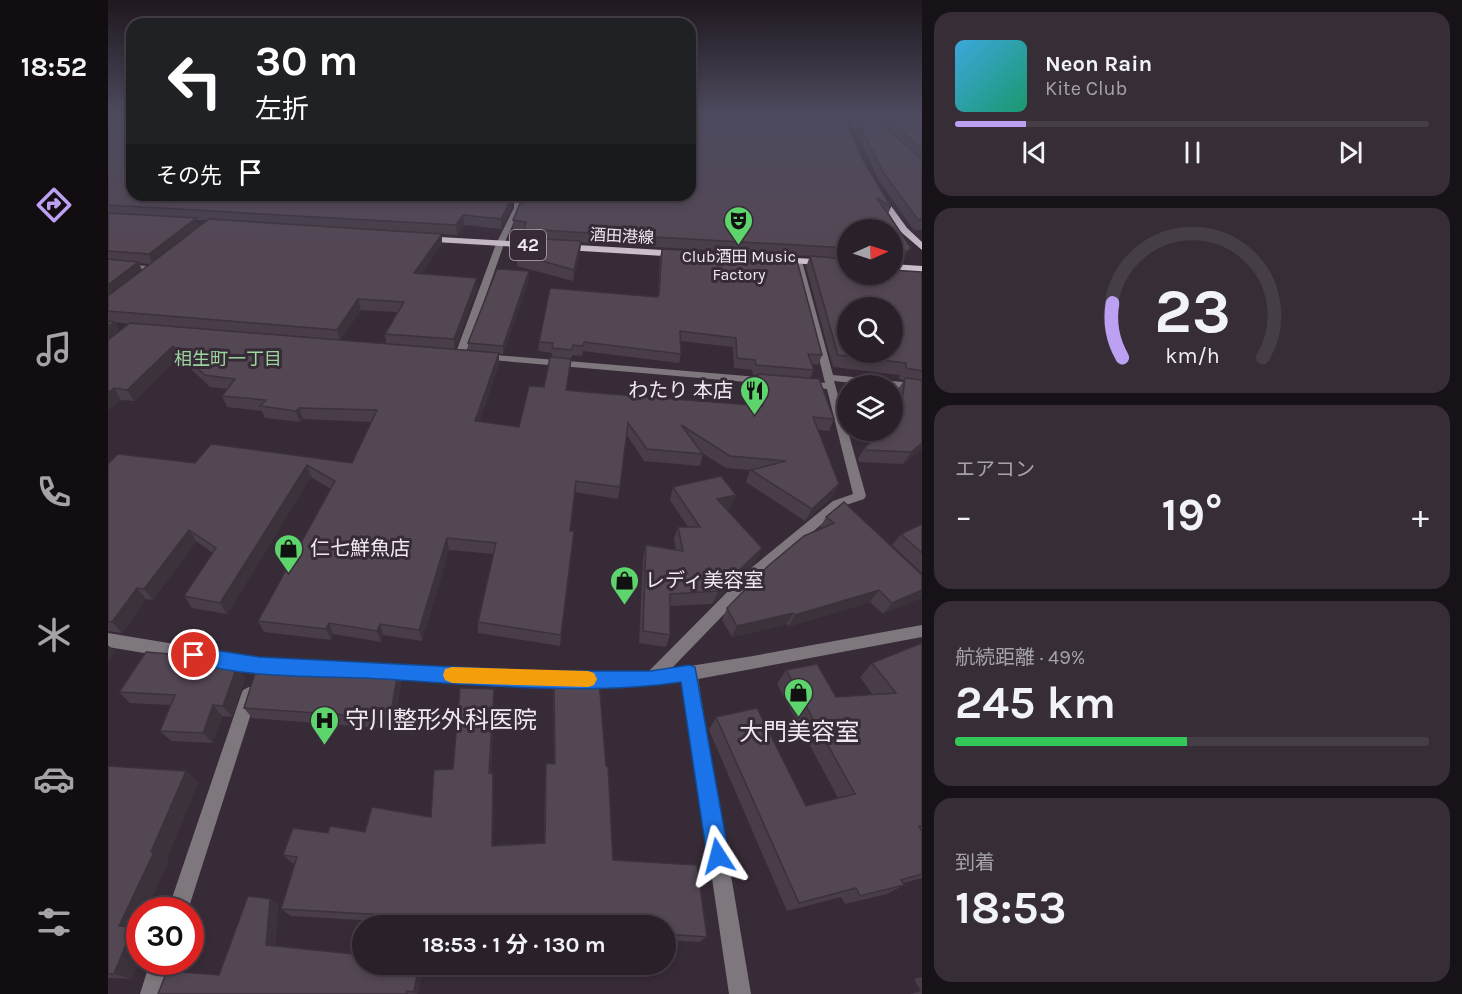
<!DOCTYPE html>
<html lang="ja">
<head>
<meta charset="utf-8">
<style>
  body { margin:0; font-family:Karla,"Noto Sans JP",sans-serif; background:#362d36; color:#f1f3f6; height:100vh; display:flex; flex-direction:column; font-size:22px; white-space:nowrap }
  * { box-sizing:border-box; margin:0 }
  p { font-size:20px; color:#a5a3a8 }
  .icon { flex:none; width:33px; height:33px; fill:none; stroke:currentColor; stroke-width:2; stroke-linecap:round; stroke-linejoin:round }
  .map { position:relative; flex:1; overflow:hidden }
  .details { display:flex; flex-direction:column; gap:12px; padding:12px; background:#171217; width:540px }
  .details>* { flex:none }
  .guide { position:absolute; left:18px; top:18px; width:570px; height:183px; border-radius:18px; box-shadow:0 3px 9px #0003,0 0 0 2px #463e47; background:#202124; color:#fff; overflow:hidden }
  .needle { width:39px; rotate:87deg }
  .tools { position:absolute; left:729px; top:219px; display:grid; gap:12px }
  .tools a { display:grid; place-items:center; width:66px; height:66px; border-radius:50%; background:#2a202a; box-shadow:0 3px 9px #0003,0 0 0 2px #463e47; font-size:30px }
  .speed { position:absolute; left:18px; top:897px; display:flex; gap:12px; font-size:30px; font-weight:700; text-align:center }
  .speed>* { display:grid; place-content:center; width:78px; height:78px; border-radius:50%; background:#2a202a; box-shadow:0 3px 9px #0003,0 0 0 2px #463e47; line-height:1 }
  .speed .limit { border:9px solid #d22; background:#fff; color:#111 }
  .pin { position:absolute; display:grid; place-items:center; width:51px; height:51px; color:#fff; margin:-26px; border:3px solid #fff; border-radius:50%; box-shadow:0 2px 6px #0007 }
  .me { position:absolute; width:66px; margin:-33px; rotate:351deg; stroke-linejoin:round; filter:drop-shadow(0 0 4px #0008) }
  .turn { display:flex; align-items:center; gap:21px; height:126px; padding:0 30px; font-size:27px }
  .turn .icon { width:78px; height:78px; stroke-width:2.5 }
  .turn b { display:block; font-size:42px; line-height:51px }
  .then { display:flex; align-items:center; height:57px; padding:0 30px; background:#0003; gap:12px; font-size:22px }
  .big { font-size:45px; font-weight:700; line-height:1.1 }
  .details .tile { flex:1; display:flex; flex-direction:column; justify-content:center; gap:9px; min-width:0; padding:0 21px; border-radius:18px; background:#362d36 }
  .details .dial { align-items:center; gap:0 }
  .dial svg { height:156px; overflow:visible; fill:none; stroke:#463e47; stroke-width:7; stroke-linecap:round; text-anchor:middle }
  .dial text { fill:#f1f3f6; stroke:none }
  .song { display:flex; align-items:center; gap:18px }
  .cover { width:72px; height:72px; border-radius:9px; background:linear-gradient(135deg,hsl(200 70% 55%),hsl(160 70% 35%)) }
  .played { height:6px; border-radius:3px; background:linear-gradient(90deg,#bca0f2 15%,#463e47 15%) }
  .keys { display:flex; justify-content:space-around; direction:ltr }
  .heat { display:flex; justify-content:space-between; align-items:center; font-size:33px; direction:ltr }
  .charge { height:9px; border-radius:4px; background:linear-gradient(90deg,#34c759 49%,#463e47 0) }
  .trip { position:absolute; left:244px; top:915px; width:324px; height:60px; border-radius:30px; background:#2a202a; box-shadow:0 3px 9px #0003,0 0 0 2px #463e47; font-weight:700; line-height:60px; text-align:center }
  main { display:flex; flex:1; min-height:0 }
  .menu { display:flex; flex-direction:column; width:108px; justify-content:space-around; align-items:center; background:#110d11; color:#a5a3a8 }
  .menu .icon { width:42px; height:42px }
  .menu .on { color:#bca0f2 }
  .menu b { font-size:27px; color:#f1f3f6 }
  .map>svg:first-child { display:block }
  .lines { fill:none; stroke-linecap:round; stroke-linejoin:round }
  .minor { fill:#7e787e; fill-rule:evenodd }
  .primary { fill:#ccbfcc; fill-rule:evenodd }
  .wall { fill:#483d48; fill-rule:evenodd }
  .shaded-wall { fill:#3b323b }
  .building { fill:#544754; stroke:#3b323b; stroke-width:1.5; fill-rule:evenodd }
  .route { fill:#1a73e8; stroke:#114b97; stroke-width:1.5 }
  .slow { fill:#f59e0b }
  .labels { text-anchor:middle; dominant-baseline:central; stroke-width:6; stroke-linejoin:round; paint-order:stroke }
  .far-street-label { font-size:16px; fill:#f0e8f0; stroke:#382b38 }
  .far-poi-label { font-size:16px; fill:#f0e8f0; stroke:#382b38 }
  .shield { fill:#382b38; stroke:#b9afb9; stroke-width:1.5 }
  .shield-label { font-size:18px; font-weight:bold; fill:#f0e8f0 }
  .far-neighbourhood-label { font-size:18px; fill:#9ad69d; stroke:#382b38 }
  .poi-label { font-size:20px; fill:#f0e8f0; stroke:#382b38; text-anchor:start }
  .near-poi-label { font-size:24px; fill:#f0e8f0; stroke:#382b38; text-anchor:start }
</style>
</head>
<body>
<main>
<nav class="menu">
<b>18:52</b>
<svg class="icon on" aria-label="directions" viewBox="0 0 24 24"><path d="M12 3l9 9-9 9-9-9zM9 14v-3h6M13 9l2 2-2 2"/></svg>
<svg class="icon" aria-label="music" viewBox="0 0 24 24"><path d="M9 18V5l10-2v13"/><circle cx="6" cy="18" r="3"/><circle cx="16" cy="16" r="3"/></svg>
<svg class="icon" aria-label="phone" viewBox="0 0 24 24"><path d="M5 4h4l2 5-3 2q2 4 5 5l2-3 5 2v4C11 20 4 13 5 4z"/></svg>
<svg class="icon" aria-label="climate" viewBox="0 0 24 24"><path d="M12 3v18M4 7l16 10M4 17L20 7"/></svg>
<svg class="icon" aria-label="car" viewBox="0 0 24 24"><path d="M5 17H2v-5l4-1 3-4h7l3 4 3 1v5h-3M9 17h6M6 11h13"/><circle cx="7" cy="17" r="2"/><circle cx="17" cy="17" r="2"/></svg>
<svg class="icon" aria-label="filters" viewBox="0 0 24 24"><path d="M4 7h16M4 17h16"/><circle cx="9" cy="7" r="2"/><circle cx="15" cy="17" r="2"/></svg>
</nav>
<div class="map">
<svg width="814" height="994" viewBox="0 0 814 994">
  <rect width="100%" height="100%" fill="#382b38"/>
  <g class="lines">
    <g class="minor">
      <path d="M406,195H412V208L396,244L357,355L355,357H349L347,355L388,244L406,208Z"/>
      <path d="M687,259L694,261L725,375L814,384V390L726,381L758,496L756,499L738,505L749,518L747,521H739L729,511L653,576L563,669L645,656L814,625V637L590,679L643,994H621L575,681L543,686H428L151,672L0,647V633L151,658L428,672H540L643,568L725,501L745,494L719,389L698,387L693,384L698,381L717,383Z"/>
      <path d="M0,262L48,267L52,269L48,271L0,266Z"/>
      <path d="M375,354L663,378L668,381L663,384L372,359L370,357Z"/>
      <path d="M141,687L147,690L149,695L80,910H60L133,695L135,690Z"/>
      <path d="M42,962H64L54,994H32Z"/>
    </g>
    <g class="primary">
      <path d="M767,192H773L799,228L814,242V250L793,232Z"/>
      <path d="M314,236L572,251L577,254L572,257L311,241V237Z"/>
      <path d="M671,257L740,261V267L668,262L666,260Z"/>
      <path d="M784,264L814,266V272L784,270Z"/>
    </g>
  </g>
  <g class="wall">
    <path d="M0,113L24,195L404,207L393,229L356,225L349,235L334,234V243L314,273L369,288L347,349L360,350V343L421,271V279L395,354H391V364L371,422L411,427L436,387L444,357V353L430,351L431,342L550,296L552,257L554,249L714,355L710,365L704,364L706,370L702,378L726,419L721,431L710,430L725,496L697,521L638,482L642,470L618,468L594,453L595,454L592,466L536,461L519,435L510,499L467,492L462,531H466L452,646L370,633V622L386,554L341,550L314,641L275,635L273,642L225,634L223,640L156,632L150,621L223,489L203,477L119,614L84,608L76,596L105,553L88,541L45,600L38,599L14,633L0,631V464L87,463H244L263,422L195,419L192,422L157,418L154,411L119,407L114,396L119,389L102,387L70,357L26,401L13,400L0,411ZM88,220H99L91,226ZM31,263L41,264L34,270ZM253,310L289,312L277,334L278,344L232,340ZM7,322L22,324L11,331ZM572,341L625,347L626,368L644,370L645,375H650L646,385L649,406L489,393L459,390L462,360H463L464,355L474,356L475,351L571,363L573,354Z"/>
    <path d="M584,113H735L755,160L783,207L780,214L803,248L798,258L793,262H787L784,267L740,230V274L814,272V449L795,464L751,462L750,459L757,447L786,424L790,390L796,380L791,379L792,375L725,367L698,267L702,256L528,246V243L481,240V243L473,242L472,252L465,281L409,266V254L416,238V232L405,230V220L413,201L412,195H582V131Z"/>
    <path d="M740,113H814V230H806L771,181Z"/>
    <path d="M565,487L628,495L623,507L618,509L654,548L648,561L604,604L562,606V635L558,647L531,643L535,558L538,545L568,550L566,539L570,527H580L562,500Z"/>
    <path d="M718,517L814,575L775,614L762,602L680,627L679,624L624,637L614,620L619,608L711,529Z"/>
    <path d="M814,524V573L784,545L793,534Z"/>
    <path d="M814,643V878L795,883L796,885L779,894L737,904L733,897L679,911L601,730L608,717L698,806L730,798L669,684L678,670L728,697L765,695L752,677L764,663Z"/>
    <path d="M128,666L137,678L124,717L114,716L105,743L63,741L52,731L62,705L22,703L11,692Z"/>
    <path d="M290,672L293,683L286,729L144,718L136,708Z"/>
    <path d="M446,678L505,860L599,937L591,942L558,940V926H356L183,916L173,909L187,864L184,863L175,855L220,833L257,832L323,817L345,769L386,689V701L383,773L386,784L385,845L436,843L437,774L438,763H446L445,691Z"/>
    <path d="M0,766L78,771L90,783L58,860L61,861L32,910V926L24,979L0,978Z"/>
    <path d="M162,899L170,905L167,946L255,964H315L310,994H50L111,975Z"/>
    <path d="M814,977V994H802L813,991L806,979Z"/>
  </g>
  <g class="shaded-wall">
    <path d="M404,195V207L393,229V219Z"/>
    <path d="M355,215L356,225L349,235L348,225Z"/>
    <path d="M88,218L92,228L45,265L41,254Z"/>
    <path d="M334,234V243L307,283L306,273Z"/>
    <path d="M473,241L472,252L465,281L466,270Z"/>
    <path d="M803,248L798,258L793,262L798,252Z"/>
    <path d="M30,262L35,273L0,300V285Z"/>
    <path d="M421,271V279L395,354V346Z"/>
    <path d="M369,278V288L346,351V339Z"/>
    <path d="M250,299L253,310L232,341L229,330Z"/>
    <path d="M6,322L12,333L0,343V327Z"/>
    <path d="M65,346L70,357L26,401L19,390Z"/>
    <path d="M391,353V364L368,433L367,421Z"/>
    <path d="M463,359L462,370L457,401L458,390Z"/>
    <path d="M6,388L13,400L0,411V393Z"/>
    <path d="M191,408L195,419L192,422L188,411Z"/>
    <path d="M814,443V449L795,464L803,452Z"/>
    <path d="M199,465L203,477L119,614L112,603Z"/>
    <path d="M731,484L725,496L697,521L704,509Z"/>
    <path d="M628,495L623,507L604,512L609,499Z"/>
    <path d="M81,530L88,541L45,600L36,589Z"/>
    <path d="M339,538L341,550L314,641L311,630Z"/>
    <path d="M654,548L648,561L604,604L610,591Z"/>
    <path d="M29,588L38,599L14,633L4,622Z"/>
    <path d="M771,590L762,602L680,627L687,615Z"/>
    <path d="M814,590V598L775,614L784,603Z"/>
    <path d="M685,613L679,624L624,637L629,626Z"/>
    <path d="M221,623L225,634L223,640L218,629Z"/>
    <path d="M272,624L275,635L273,642L269,631Z"/>
    <path d="M0,645L7,652L0,662Z"/>
    <path d="M122,659L129,668V666L137,678L124,717L115,706L120,666Z"/>
    <path d="M290,672L293,683L286,729L282,718Z"/>
    <path d="M386,689V701L382,784L381,773Z"/>
    <path d="M105,705L114,716L105,743L95,733Z"/>
    <path d="M78,771L90,783L58,860L61,861L39,910H32V926L31,929H32V960L24,979L6,974L11,926Z"/>
    <path d="M385,773L386,784L385,854L384,846Z"/>
    <path d="M162,899L170,905L166,950L158,945Z"/>
    <path d="M311,964H315L310,994H309L306,992Z"/>
  </g>
  <g class="building">
    <path d="M0,113H24V195H404V198L393,219L355,215L348,225L0,205Z"/>
    <path d="M585,113H735L755,160L783,207L769,198L803,248L798,252H787V261L784,263V230H740V248L529,236L530,233L482,230L481,233L416,229L418,222L405,220L414,199V195H582V136Z"/>
    <path d="M746,113H762L814,160V220H810L775,172Z"/>
    <path d="M773,113H814V149Z"/>
    <path d="M0,213L88,218L41,254L0,251Z"/>
    <path d="M101,219L334,234L306,273L369,278L346,339L277,334L296,302L250,299L229,330L0,311V296Z"/>
    <path d="M414,238L473,241L466,270L409,254Z"/>
    <path d="M554,249L688,257L714,355L700,354L706,370L648,365L647,360L629,358L628,338L572,331L573,354L476,342L475,346L465,345L464,350L444,348L445,343L431,342L442,288L549,297L551,295Z"/>
    <path d="M702,256L740,259V274H784V270L814,272V371L798,368V363L730,355ZM740,308H784V352H740Z"/>
    <path d="M0,259L30,262L0,285Z"/>
    <path d="M389,269L421,271L395,346L360,343Z"/>
    <path d="M0,321L6,322L0,327Z"/>
    <path d="M22,323L391,353L367,421L411,427L421,386L436,387L442,357L463,359L458,390L489,393L655,406L650,374L711,379L726,419L705,417L731,484L704,509L643,470L678,461L622,456L573,425L595,454L539,449L520,423L512,487L468,481L462,531H466L453,635L370,622L388,543L339,538L311,630L272,624L269,631L221,623L218,629L150,621L227,481L199,465L112,603L76,596L108,548L81,530L36,589L29,588L4,622L0,621V464L10,454L87,463L103,444L244,463L269,410L191,408L188,411L152,406L158,400L114,396L127,379L97,375L65,346L19,390L6,388L0,393V340Z"/>
    <path d="M797,378L814,380V443L803,452L758,450L757,447L778,430H784V425L792,420Z"/>
    <path d="M613,476L628,495L609,499L654,548L610,591L562,594V635L535,631L538,545L575,551L570,527H592L565,487Z"/>
    <path d="M736,502L814,575V590L784,603L771,590L687,615L685,613L629,626L619,608L660,566L696,536L726,523L718,517Z"/>
    <path d="M814,524V553L793,534Z"/>
    <path d="M814,643V826H811L814,832V874L793,880L796,885L752,896L748,888L691,903L608,717L649,708L698,806L747,794L678,670L709,664L728,697L788,693L764,663Z"/>
    <path d="M38,652L122,659L120,666H129L115,706L105,705L95,733L52,731L67,695L11,692Z"/>
    <path d="M149,667L290,672L282,718L136,708Z"/>
    <path d="M446,678L491,680L498,766H500L505,860L589,865L599,937L558,934V926L366,925V920L173,909L189,857L175,855L185,828L220,833L222,826L257,832L264,807L323,817L326,770L345,769L352,688L386,689L381,773H385L384,846L437,843L438,763L447,764Z"/>
    <path d="M0,766L78,771L43,852H46L11,926L25,927L6,974H0Z"/>
    <path d="M140,896L162,899L158,945L255,955V964H311L306,992L299,991V994H50L59,971L111,975Z"/>
  </g>
  <linearGradient id="sky" x2="0" y2="1"><stop stop-color="#1f181f"/><stop offset="0.45" stop-color="#4d4a5e"/><stop offset="1" stop-color="#4d4a5e" stop-opacity="0"/></linearGradient>
  <rect width="814" height="252" fill="url(#sky)"/>
  <path class="route" d="M86,647L151,657L428,671H543L581,665L587,667L621,856L617,864L610,867L602,864L599,856L573,682C475,697 356,683 256,678C205,676 127,678 80,660L78,655L80,649Z"/>
  <path class="slow" d="M344,667L480,671L486,673L489,679L486,685L480,687L344,683L337,680L335,675L337,669Z"/>
  <defs>
    <symbol id="theatre-pin" viewBox="-11 -11 22 30"><path d="M0 17L-7.5 6A9.5 9.5 0 1 1 7.5 6Z" fill="#5dd56c" stroke="#382b38"/><path d="M-5-5.5Q0-4 5-5.5V0Q5 5 0 6Q-5 5-5 0ZM-3.3-2.5H-1v1.5H-3.3ZM1-2.5H3.3v1.5H1ZM-2.8 1Q0 5.5 2.8 1Z" fill="#111"/></symbol>
    <symbol id="restaurant-pin" viewBox="-11 -11 22 30"><path d="M0 17L-7.5 6A9.5 9.5 0 1 1 7.5 6Z" fill="#5dd56c" stroke="#382b38"/><path d="M-5-6h1v4h1v-4h1v4h1v-4h1v5L-1.5 .5V6h-2V.5L-5-1ZM5-6V6H3V1.5H1.5Q1.5-4 5-6Z" fill="#111"/></symbol>
    <symbol id="shop-pin" viewBox="-11 -11 22 30"><path d="M0 17L-7.5 6A9.5 9.5 0 1 1 7.5 6Z" fill="#5dd56c" stroke="#382b38"/><path d="M-5-2.5h2.3a2.7 3.5 0 0 1 5.4 0H5L5.5 6h-11ZM-1.5-2.5h3a1.5 2.3 0 0 0-3 0Z" fill="#111"/></symbol>
    <symbol id="hospital-pin" viewBox="-11 -11 22 30"><path d="M0 17L-7.5 6A9.5 9.5 0 1 1 7.5 6Z" fill="#5dd56c" stroke="#382b38"/><path d="M-5-5h3v3.5h4V-5h3V5h-3V1.5h-4V5h-3Z" fill="#111"/></symbol>
  </defs>
  <g fill-rule="evenodd">
    <use href="#theatre-pin" x="614" y="204" width="33" height="45"/>
    <use href="#restaurant-pin" x="630" y="374" width="33" height="45"/>
    <use href="#shop-pin" x="164" y="532" width="33" height="45"/>
    <use href="#shop-pin" x="500" y="564" width="33" height="45"/>
    <use href="#shop-pin" x="674" y="676" width="33" height="45"/>
    <use href="#hospital-pin" x="200" y="704" width="33" height="45"/>
  </g>
  <g class="labels">
    <g class="far-street-label">
      <text transform="translate(514 236) rotate(3)">酒田港線</text>
    </g>
    <g class="far-poi-label">
      <text x="631" y="256">Club酒田 Music<tspan x="631" dy="18">Factory</tspan></text>
    </g>
    <rect class="shield" x="402" y="230" width="36" height="30" rx="4.5"/>
    <g class="shield-label">
      <text x="420" y="245">42</text>
    </g>
    <g class="far-neighbourhood-label">
      <text x="120" y="359">相生町一丁目</text>
    </g>
    <g class="poi-label">
      <text x="625" y="390" text-anchor="end">わたり 本店</text>
      <text x="202" y="548">仁七鮮魚店</text>
      <text x="537" y="580">レディ美容室</text>
    </g>
    <g class="near-poi-label">
      <text x="237" y="720">守川整形外科医院</text>
      <text x="691" y="732" text-anchor="middle">大門美容室</text>
    </g>
  </g>
</svg>
<div class="tools">
<a><svg class="needle" viewBox="-14 -14 28 28"><path d="M0-13l5 13h-10z" fill="#e53935"/><path d="M0 13l5-13h-10z" fill="#a5a3a8"/></svg></a>
<a><svg class="icon" aria-label="search" viewBox="0 0 24 24"><circle cx="10" cy="10" r="6"/><path d="M15 15l6 6"/></svg></a>
<a><svg class="icon" aria-label="layers" viewBox="0 0 24 24"><path d="M12 4l9 5-9 5-9-5zM3 14l9 5 9-5"/></svg></a>
</div>
<div class="speed"><div class="limit">30</div></div>
<div class="pin" style="left:86px;top:655px;background:#d93025"><svg class="icon" aria-label="arrive" viewBox="0 0 24 24"><path d="M6 21V4h12l-3 4 3 4H6"/></svg></div>
<svg class="me" style="left:610px;top:856px" viewBox="-20 -20 40 40"><path d="M0-17L14 15 0 8-14 15z" fill="#1a73e8" stroke="#fff" stroke-width="4"/></svg>
<div class="trip">18:53 · 1 分 · 130 m</div>
<div class="guide">
<div class="turn"><svg class="icon" aria-label="left" viewBox="0 0 24 24"><path d="M17 20v-9H6M10 6l-5 5 5 5"/></svg><div><b>30 m</b>左折</div></div>
<div class="then">その先<svg class="icon" aria-label="arrive" viewBox="0 0 24 24"><path d="M6 21V4h12l-3 4 3 4H6"/></svg></div>
</div>
</div>
<section class="details">
<div class="tile">
<div class="song"><i class="cover"></i><div><b>Neon Rain</b><p>Kite Club</p></div></div>
<div class="played"></div>
<div class="keys"><svg class="icon" aria-label="previous" viewBox="0 0 24 24"><path d="M18 5L8 12l10 7zM5 5v14"/></svg><svg class="icon" aria-label="pause" viewBox="0 0 24 24"><path d="M8 5v14M16 5v14"/></svg><svg class="icon" aria-label="next" viewBox="0 0 24 24"><path d="M6 5l10 7-10 7zM19 5v14"/></svg></div>
</div>
<div class="tile dial"><svg viewBox="0 0 100 80">
<path d="M14 69A42 42 0 1 1 86 69"/>
<path d="M14 69A42 42 0 0 1 9 41" stroke="#bca0f2"/>
<text x="50" y="56" font-size="32" font-weight="700">23</text>
<text x="50" y="72" font-size="11">km/h</text>
</svg></div>
<div class="tile"><p>エアコン</p>
<div class="heat"><a>−</a><b class="big">19°</b><a>+</a></div>
</div>
<div class="tile"><p>航続距離 · 49%</p><b class="big">245 km</b><div class="charge"></div></div>
<div class="tile"><p>到着</p><b class="big">18:53</b></div>
</section>
</main>
</body>
</html>
